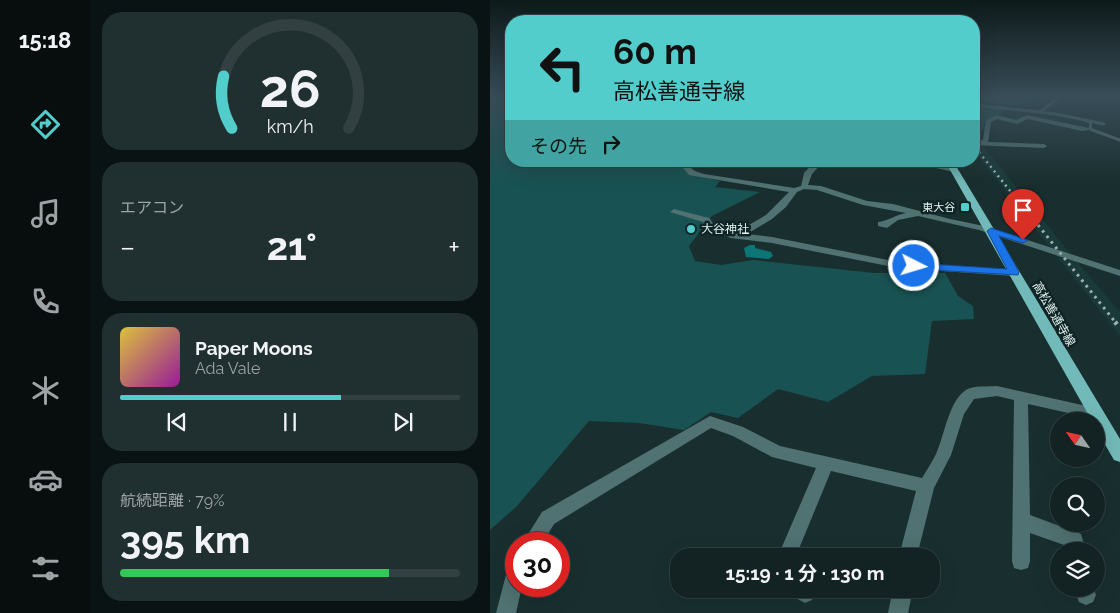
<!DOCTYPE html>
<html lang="ja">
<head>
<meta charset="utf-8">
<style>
  body { margin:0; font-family:Raleway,"Noto Sans JP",sans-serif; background:#202f30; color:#f1f3f6; height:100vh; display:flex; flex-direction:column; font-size:19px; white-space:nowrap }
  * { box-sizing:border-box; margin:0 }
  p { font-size:16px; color:#9da4a6 }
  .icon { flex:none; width:28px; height:28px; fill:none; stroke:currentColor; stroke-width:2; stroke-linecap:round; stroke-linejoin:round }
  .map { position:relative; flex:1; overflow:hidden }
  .drawer { display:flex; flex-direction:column; gap:12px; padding:12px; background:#0a1313; width:400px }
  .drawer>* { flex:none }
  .top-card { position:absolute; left:15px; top:15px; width:475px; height:152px; border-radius:20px; box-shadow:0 5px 20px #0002,0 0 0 1px #324041; background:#52cdcc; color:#111; overflow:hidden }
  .needle { width:32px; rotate:304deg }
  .buttons { position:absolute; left:560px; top:412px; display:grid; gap:10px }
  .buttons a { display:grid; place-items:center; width:55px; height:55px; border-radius:50%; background:#132323; box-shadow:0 5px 20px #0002,0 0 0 1px #324041; font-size:25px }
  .speed { position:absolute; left:15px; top:532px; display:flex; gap:10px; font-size:25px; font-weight:700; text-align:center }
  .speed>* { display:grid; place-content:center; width:65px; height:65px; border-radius:50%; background:#132323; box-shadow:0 5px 20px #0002,0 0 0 1px #324041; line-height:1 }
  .speed .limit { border:8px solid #d22; background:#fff; color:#111 }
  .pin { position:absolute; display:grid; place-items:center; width:42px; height:42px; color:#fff; margin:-51px -21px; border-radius:50% 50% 50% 0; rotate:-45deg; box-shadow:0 0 5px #0007 }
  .pin .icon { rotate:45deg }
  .me { position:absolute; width:55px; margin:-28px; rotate:95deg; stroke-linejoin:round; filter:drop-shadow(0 0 4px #0008) }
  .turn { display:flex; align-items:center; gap:18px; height:105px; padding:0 25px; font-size:22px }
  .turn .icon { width:65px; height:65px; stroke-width:2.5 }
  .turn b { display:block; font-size:35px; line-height:42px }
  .then { display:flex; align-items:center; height:48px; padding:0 25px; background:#0003; gap:10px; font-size:19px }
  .big { font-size:38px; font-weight:700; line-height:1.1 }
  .drawer .tile { flex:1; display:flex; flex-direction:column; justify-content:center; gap:8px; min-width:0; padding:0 18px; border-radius:20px; background:#202f30 }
  .drawer .dial { align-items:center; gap:0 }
  .dial svg { height:130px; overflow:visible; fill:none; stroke:#324041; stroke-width:7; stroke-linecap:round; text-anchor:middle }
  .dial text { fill:#f1f3f6; stroke:none }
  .song { display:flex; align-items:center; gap:15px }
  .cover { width:60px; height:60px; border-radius:8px; background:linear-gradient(135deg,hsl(50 70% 55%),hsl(300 70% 35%)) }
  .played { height:5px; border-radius:2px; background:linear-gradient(90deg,#52cdcc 65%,#324041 65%) }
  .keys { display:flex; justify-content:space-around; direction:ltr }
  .heat { display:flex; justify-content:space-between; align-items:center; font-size:28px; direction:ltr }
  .charge { height:8px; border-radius:4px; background:linear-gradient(90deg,#34c759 79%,#324041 0) }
  .trip { position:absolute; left:180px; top:548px; width:270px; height:50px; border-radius:20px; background:#132323; box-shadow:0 5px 20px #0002,0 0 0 1px #324041; font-weight:700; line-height:50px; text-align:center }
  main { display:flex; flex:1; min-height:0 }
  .menu { display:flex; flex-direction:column; width:90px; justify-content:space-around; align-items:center; background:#080e0e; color:#9da4a6 }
  .menu .icon { width:35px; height:35px }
  .menu .current { color:#52cdcc }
  .menu b { font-size:22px; color:#f1f3f6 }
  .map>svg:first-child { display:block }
  .built { fill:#1a3a3a }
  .green { fill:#195252 }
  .water { fill:#0c7575 }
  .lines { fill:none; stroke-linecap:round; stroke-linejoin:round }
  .lane { stroke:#517272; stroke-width:3 }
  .street { fill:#517272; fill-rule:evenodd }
  .primary { fill:#72bab9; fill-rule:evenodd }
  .rail-far3 { stroke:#a0b0b0; stroke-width:2; stroke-dasharray:1 2.5; stroke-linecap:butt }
  .rail-far2 { stroke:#a0b0b0; stroke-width:2.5; stroke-dasharray:2 4; stroke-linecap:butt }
  .rail-far1 { stroke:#a0b0b0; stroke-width:3; stroke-dasharray:2.5 4.5; stroke-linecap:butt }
  .rail { stroke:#a0b0b0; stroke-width:4.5; stroke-dasharray:3 6; stroke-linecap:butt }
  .route { fill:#1a73e8; stroke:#114b97 }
  .poi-dot { fill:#52cdcc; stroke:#0f2525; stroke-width:2 }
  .labels { text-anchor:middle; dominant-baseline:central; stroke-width:5; stroke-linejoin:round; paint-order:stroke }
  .far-poi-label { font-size:11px; fill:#e5f2f2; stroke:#0f2525; text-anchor:end }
  .poi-label { font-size:12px; fill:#e5f2f2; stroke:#0f2525; text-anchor:start }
  .street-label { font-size:12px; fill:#e5f2f2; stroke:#0f2525 }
</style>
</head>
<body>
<main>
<nav class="menu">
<b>15:18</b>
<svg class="icon current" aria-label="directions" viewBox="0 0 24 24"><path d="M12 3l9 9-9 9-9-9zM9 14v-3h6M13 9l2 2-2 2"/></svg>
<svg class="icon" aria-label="music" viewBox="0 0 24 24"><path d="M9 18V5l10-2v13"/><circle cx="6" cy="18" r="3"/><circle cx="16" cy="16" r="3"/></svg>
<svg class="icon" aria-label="phone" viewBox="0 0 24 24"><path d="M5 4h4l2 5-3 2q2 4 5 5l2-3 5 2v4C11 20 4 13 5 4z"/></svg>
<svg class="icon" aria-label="climate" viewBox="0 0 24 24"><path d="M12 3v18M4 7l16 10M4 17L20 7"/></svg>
<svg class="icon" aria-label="car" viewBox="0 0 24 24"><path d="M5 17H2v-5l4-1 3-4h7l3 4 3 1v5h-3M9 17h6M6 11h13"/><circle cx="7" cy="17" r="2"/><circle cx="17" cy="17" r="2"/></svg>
<svg class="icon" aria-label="filters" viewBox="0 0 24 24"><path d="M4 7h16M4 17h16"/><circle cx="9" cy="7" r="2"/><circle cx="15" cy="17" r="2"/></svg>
</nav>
<section class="drawer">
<div class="tile dial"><svg viewBox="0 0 100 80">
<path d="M14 69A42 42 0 1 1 86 69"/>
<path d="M14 69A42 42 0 0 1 9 37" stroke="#52cdcc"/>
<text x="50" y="56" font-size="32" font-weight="700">26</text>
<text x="50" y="72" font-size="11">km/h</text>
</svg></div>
<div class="tile"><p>エアコン</p>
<div class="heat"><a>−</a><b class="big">21°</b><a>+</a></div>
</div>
<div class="tile">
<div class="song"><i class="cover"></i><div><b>Paper Moons</b><p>Ada Vale</p></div></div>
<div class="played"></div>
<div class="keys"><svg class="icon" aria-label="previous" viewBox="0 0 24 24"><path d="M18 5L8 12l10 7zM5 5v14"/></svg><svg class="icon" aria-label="pause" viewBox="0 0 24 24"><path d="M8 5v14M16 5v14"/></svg><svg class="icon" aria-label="next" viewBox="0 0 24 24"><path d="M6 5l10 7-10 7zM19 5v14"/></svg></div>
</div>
<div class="tile"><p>航続距離 · 79%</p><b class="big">395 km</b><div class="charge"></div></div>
</section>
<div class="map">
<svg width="630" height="613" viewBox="0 0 630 613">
  <rect width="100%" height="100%" fill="#192f2f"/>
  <path class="built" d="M484,135L582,256L630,312V336L484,151Z"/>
  <g class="green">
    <path d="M0,96H21V161H182L191,164L197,173L230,181L225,187L270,192L222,216L199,246L205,261L231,265L263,260L384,273H455L468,296L483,306L484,319L442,321L435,374L382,376L338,402L288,389L248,418L221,412L194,430L149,423L99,421L27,506L0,530Z"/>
    <path d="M484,96H559C544,109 503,104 484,100Z"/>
    <path d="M484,106L515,109L507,116L496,120L492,131L484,129Z"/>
  </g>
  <path class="water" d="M260,245H265V248L281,252L283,256L279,259L256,257L254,248Z"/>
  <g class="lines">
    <g class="lane">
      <path d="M484,105L566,114L614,124"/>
      <path d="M550,112L571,96"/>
      <path d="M597,121L601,122L600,129L630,140"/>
    </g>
    <g class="street">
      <path d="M507,115L526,120L537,115L603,129L592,131L538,119L527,124L508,119L501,122L498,142L554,144L557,146L554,148L484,145V141L493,140L496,120Z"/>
      <path d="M197,161H204L201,168L205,171L214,174L304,188L311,186L314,173L325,161H351L345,167L330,165L322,174L318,185L331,186L377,201L403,204L460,219L494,226L630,270V276L489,230L428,216L408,220L397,228L388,226V222C398,221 405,215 416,213L373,205L327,190L314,189L307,192L296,207L282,219L257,234L282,237L408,262L524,270L529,273L524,276L408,268L282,243L241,238L219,230L213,222L180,212L184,209L219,218L225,226L245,233L276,215L299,192L199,175L193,168Z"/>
      <path d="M398,161H434L468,170L464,172L428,164L401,163Z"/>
      <path d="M507,386L610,409L612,413L610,417L605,419L538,404L540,515L591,534L596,551H578L577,546L540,533V561L538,568L531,570L524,568L522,561L524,400L507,396L484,399L474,414L461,455L444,488L427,556H409L426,491L341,471L306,556H288L326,468L282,457L243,436L221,428L64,524L52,544H32L52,512L220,416L253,427L290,446L432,478C437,470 442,462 446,454C454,437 459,400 476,390C483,385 498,387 507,386Z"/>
      <path d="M26,562V586H32L26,613H6L17,571L19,564Z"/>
      <path d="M299,589H323L325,593L322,600L315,603L302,596Z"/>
      <path d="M403,589H423L418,613H398Z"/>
      <path d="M584,589H604L606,595L603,602L596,605L589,602Z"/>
    </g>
    <path class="primary" d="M455,161H463L630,439V462L624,460L606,429V421H602Z"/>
    <path class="rail-far3" d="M484,146L490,153"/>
    <path class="rail-far2" d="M489,152L549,227"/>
    <path class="rail-far1" d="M548,225L626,323"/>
    <path class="rail" d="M625,322L630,328"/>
  </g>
  <linearGradient id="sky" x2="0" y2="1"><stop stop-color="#0e1a1a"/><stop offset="0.53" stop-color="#384d58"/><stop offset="1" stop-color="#384d58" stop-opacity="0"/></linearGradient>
  <rect width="630" height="182" fill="url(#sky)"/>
  <path class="route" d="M501,228L538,240L533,243L509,236L529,272L528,275L424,269L419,266L424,263L517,269L497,231Z"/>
  <g class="poi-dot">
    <rect x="470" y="202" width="10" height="10" rx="2.5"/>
    <circle cx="201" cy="229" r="5"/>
  </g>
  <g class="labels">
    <g class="far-poi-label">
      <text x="465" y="207">東大谷</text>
    </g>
    <g class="poi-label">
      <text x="211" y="229">大谷神社</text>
    </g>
    <g class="street-label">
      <text transform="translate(564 314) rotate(60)">高松善通寺線</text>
    </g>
  </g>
</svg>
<div class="buttons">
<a><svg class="needle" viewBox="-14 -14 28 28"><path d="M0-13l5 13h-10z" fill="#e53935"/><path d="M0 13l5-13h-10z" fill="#9da4a6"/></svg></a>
<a><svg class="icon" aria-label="search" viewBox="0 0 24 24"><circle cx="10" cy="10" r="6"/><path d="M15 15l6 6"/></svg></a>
<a><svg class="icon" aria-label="layers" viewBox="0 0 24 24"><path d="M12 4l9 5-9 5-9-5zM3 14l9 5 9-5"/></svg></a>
</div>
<div class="speed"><div class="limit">30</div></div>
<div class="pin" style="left:533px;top:240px;background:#d93025"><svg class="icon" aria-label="arrive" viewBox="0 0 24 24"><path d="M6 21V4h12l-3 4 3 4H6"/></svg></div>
<svg class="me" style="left:424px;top:266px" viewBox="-20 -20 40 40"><circle r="17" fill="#1a73e8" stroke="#fff" stroke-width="3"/><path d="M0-11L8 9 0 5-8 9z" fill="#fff"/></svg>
<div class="trip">15:19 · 1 分 · 130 m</div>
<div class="top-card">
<div class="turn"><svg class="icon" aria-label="left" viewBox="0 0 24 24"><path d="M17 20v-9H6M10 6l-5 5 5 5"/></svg><div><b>60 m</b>高松善通寺線</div></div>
<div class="then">その先<svg class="icon" aria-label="right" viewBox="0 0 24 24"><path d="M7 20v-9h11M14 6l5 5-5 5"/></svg></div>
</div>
</div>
</main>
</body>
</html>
